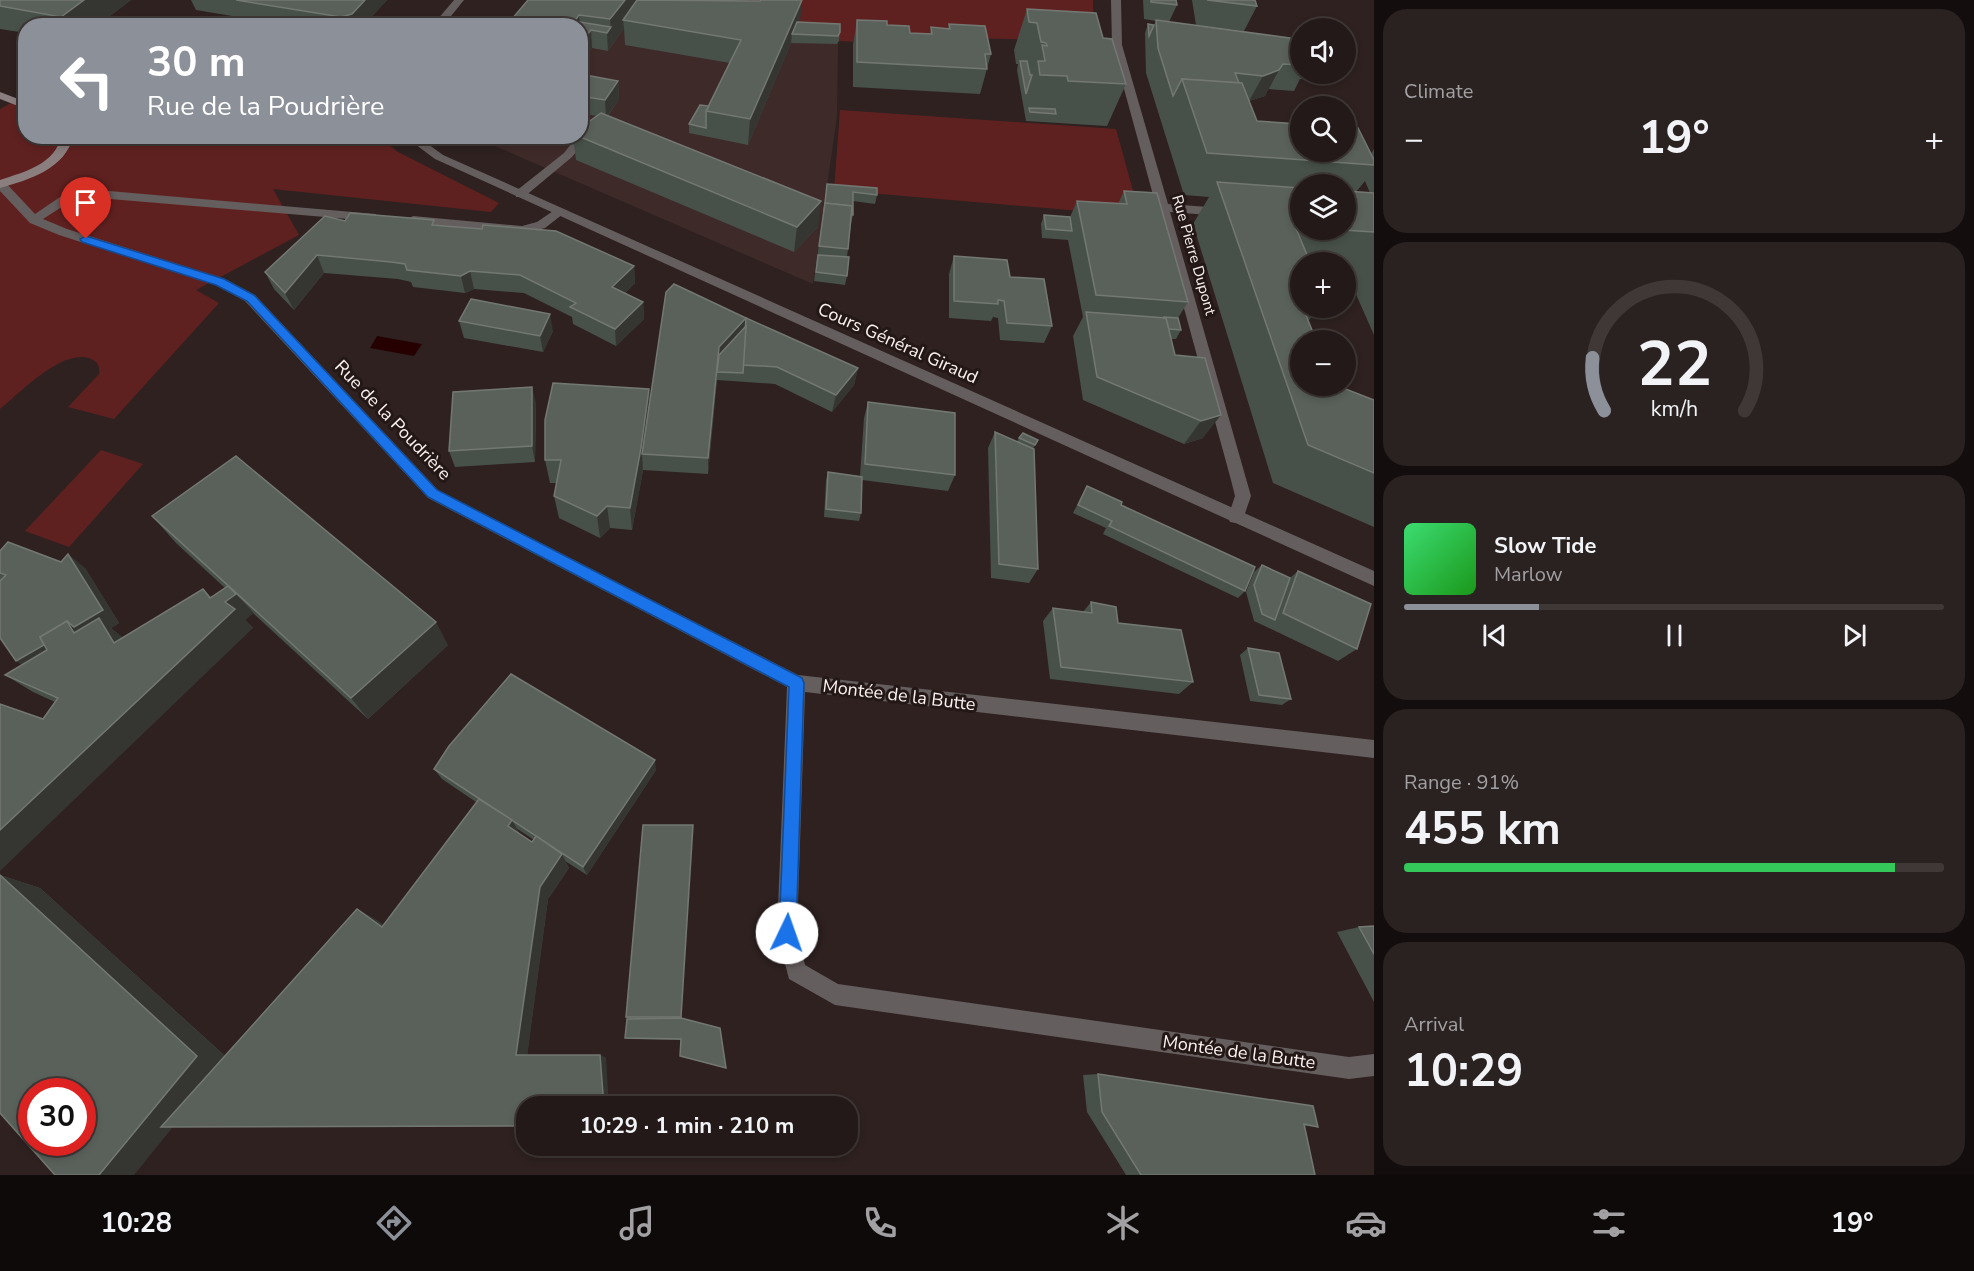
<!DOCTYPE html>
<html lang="en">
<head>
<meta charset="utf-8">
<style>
  body { margin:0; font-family:"Nunito Sans",sans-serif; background:#2a2221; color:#f1f3f6; height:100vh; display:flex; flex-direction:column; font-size:22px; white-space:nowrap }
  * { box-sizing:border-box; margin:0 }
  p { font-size:20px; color:#a2a0a2 }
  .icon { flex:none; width:33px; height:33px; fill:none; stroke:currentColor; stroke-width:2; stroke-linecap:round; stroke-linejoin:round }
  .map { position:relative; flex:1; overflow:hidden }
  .sheet { display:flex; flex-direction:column; gap:9px; padding:9px; background:#130e0d; width:600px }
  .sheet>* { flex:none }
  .top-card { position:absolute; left:18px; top:18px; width:570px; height:126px; border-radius:24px; box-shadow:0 3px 9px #0003,0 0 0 2px #3f3837; background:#8c9099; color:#fff; overflow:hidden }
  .controls { position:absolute; left:1290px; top:18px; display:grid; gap:12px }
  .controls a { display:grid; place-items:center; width:66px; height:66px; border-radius:50%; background:#221918; box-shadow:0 3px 9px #0003,0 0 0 2px #3f3837; font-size:30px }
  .speed { position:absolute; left:18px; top:1078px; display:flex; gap:12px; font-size:30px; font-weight:700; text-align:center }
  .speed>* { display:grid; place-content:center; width:78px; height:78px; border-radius:50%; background:#221918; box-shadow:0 3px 9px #0003,0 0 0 2px #3f3837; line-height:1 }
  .speed .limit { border:9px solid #d22; background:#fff; color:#111 }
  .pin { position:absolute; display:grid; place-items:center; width:51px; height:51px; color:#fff; margin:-62px -26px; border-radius:50% 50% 50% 0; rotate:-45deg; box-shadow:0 0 6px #0007 }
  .pin .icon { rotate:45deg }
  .me { position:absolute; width:66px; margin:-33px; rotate:3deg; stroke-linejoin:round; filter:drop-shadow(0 0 4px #0008) }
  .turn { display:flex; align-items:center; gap:21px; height:126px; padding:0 30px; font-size:27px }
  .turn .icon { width:78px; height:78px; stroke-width:2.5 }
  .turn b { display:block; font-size:42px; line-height:51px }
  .big { font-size:45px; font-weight:700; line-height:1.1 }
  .sheet .card { flex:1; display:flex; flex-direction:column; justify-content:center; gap:9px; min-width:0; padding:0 21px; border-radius:24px; background:#2a2221 }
  .sheet .dial { align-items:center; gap:0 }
  .dial svg { height:156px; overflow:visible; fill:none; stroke:#3f3837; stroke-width:7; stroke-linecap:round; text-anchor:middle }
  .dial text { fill:#f1f3f6; stroke:none }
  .song { display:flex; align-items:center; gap:18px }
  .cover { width:72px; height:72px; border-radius:9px; background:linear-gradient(135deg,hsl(140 70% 55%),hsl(120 70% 35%)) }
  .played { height:6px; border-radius:3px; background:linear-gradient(90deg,#8c9099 25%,#3f3837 25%) }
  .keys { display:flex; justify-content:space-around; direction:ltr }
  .heat { display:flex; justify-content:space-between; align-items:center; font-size:33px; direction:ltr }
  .charge { height:9px; border-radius:4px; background:linear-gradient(90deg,#34c759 91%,#3f3837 0) }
  .trip { position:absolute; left:516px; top:1096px; width:342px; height:60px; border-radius:24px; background:#221918; box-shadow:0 3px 9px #0003,0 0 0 2px #3f3837; font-weight:700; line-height:60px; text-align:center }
  .menu { display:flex; height:96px; justify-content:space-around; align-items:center; background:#0e0a0a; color:#a2a0a2 }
  .menu .icon { width:42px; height:42px }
  .menu .selected { color:#8c9099 }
  .menu b { font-size:27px; color:#f1f3f6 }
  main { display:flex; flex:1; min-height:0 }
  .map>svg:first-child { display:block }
  .built { fill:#3e2a29 }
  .green { fill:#5f2120 }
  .water { fill:#260001 }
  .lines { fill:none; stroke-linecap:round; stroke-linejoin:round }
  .service { fill:#655e5e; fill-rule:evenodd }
  .minor { fill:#655e5e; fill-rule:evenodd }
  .tertiary { fill:#655e5e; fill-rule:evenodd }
  .secondary { fill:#8a7f7e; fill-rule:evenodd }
  .wall { fill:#475049; fill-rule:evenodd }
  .shaded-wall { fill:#353631 }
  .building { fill:#5a615b; stroke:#737872; stroke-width:1.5; fill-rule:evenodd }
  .route { fill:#1a73e8; stroke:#114b97; stroke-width:1.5 }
  .labels { text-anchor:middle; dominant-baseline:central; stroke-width:6; stroke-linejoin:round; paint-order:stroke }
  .far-street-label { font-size:15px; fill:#faf1f0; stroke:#241817 }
  .street-label { font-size:18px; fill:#faf1f0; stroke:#241817 }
</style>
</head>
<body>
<main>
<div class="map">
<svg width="1374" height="1175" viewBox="0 0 1374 1175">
  <rect width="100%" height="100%" fill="#2e2120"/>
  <path class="built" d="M553,0H746L838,41L837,116L813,284L474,137L580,136V26Z"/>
  <g class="green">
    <path d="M746,0H1093L1094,41L967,38V47L839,41L838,33L740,14Z"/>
    <path d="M25,95L26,136L379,137L398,152L499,203L491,212L273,189L299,235L196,290L219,303L114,419L68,407L99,374C100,367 98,362 91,359C63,347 20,393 0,409V109Z"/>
    <path d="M840,110L1116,129L1140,216L834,190Z"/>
    <path d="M101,450L143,464L69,547L25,531Z"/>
  </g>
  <path class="water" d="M377,336L422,344L414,356L370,348Z"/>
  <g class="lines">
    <path class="service" d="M589,126L595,129L572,157L524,197H516V191L564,153L577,136H580L585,127Z"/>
    <g class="minor">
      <path d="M1111,0H1121L1122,45L1168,204L1222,208L1228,212L1222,216L1170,212L1251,496L1242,522L1236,523L1230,522L1228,517L1235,496L1231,480L1112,45Z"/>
      <path d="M0,180L4,181L35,214L63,195L86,189L376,214V220L372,221L86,197L71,201L43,219L67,229L225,279L255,295L438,490L798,675L1374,740V758L805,692L797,933L805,965L838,984L1349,1057L1374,1054V1076L1349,1079L835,1005L789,979L777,933L787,687L428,498L245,301L215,285L59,235L30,223L0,191Z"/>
      <path d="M559,207L565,211L563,214L545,228L522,234L413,224L407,220L413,216L522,226L537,222Z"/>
    </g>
    <g class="tertiary">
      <path d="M454,0H464L443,26H432Z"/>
      <path d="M404,136H417L443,155L506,183L1374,571V586L435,159Z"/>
    </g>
    <g class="secondary">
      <path d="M0,92L26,102V109L0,99Z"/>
      <path d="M61,136H73C66,169 28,180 0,188V180C24,172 56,164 61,136Z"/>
    </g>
  </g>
  <g class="wall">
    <path d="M0,0H131L97,26H26V33L0,29Z"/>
    <path d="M191,0H387L363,26H293L196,10Z"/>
    <path d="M1143,0H1176L1177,5L1169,22L1300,47V74H1323L1321,77H1316L1314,80L1300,79L1294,91L1268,89L1265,96L1249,101L1257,121L1371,154L1374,149V335L1347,274H1346V262H1300V308H1319L1308,321L1300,386L1374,400V527L1273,483L1193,224L1209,197L1184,195L1146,73L1145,33L1148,24L1154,25L1156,21L1144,19ZM1365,181L1370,193L1356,192ZM1300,184H1346V230H1300Z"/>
    <path d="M1192,0H1255L1257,6L1244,31L1196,25Z"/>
    <path d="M636,1L800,23L840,24L839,41L837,44L791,43L748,145L689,133V124L709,106L730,63L625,45L624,28L608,51L592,48L582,63H585L586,75L618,81L619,99L608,116L818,227L794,252L576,160L573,136H580L596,116L580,113V26H506Z"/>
    <path d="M1027,9L1103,38L1126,84L1107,126L1026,121L1017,70L1018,64H1016L1014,50Z"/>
    <path d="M857,20L887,25L910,33L930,34L931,27L948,29L949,24L991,54L980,94L853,87V45Z"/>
    <path d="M491,136H505L506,138L501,142L491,138Z"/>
    <path d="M827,184L877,195L875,204L853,201V215L851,224L847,257V276L845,285L814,281Z"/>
    <path d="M1124,191L1188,302L1178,318L1181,330L1176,339H1171L1175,355L1205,358L1203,438L1184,444L1083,400L1073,336L1083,317L1068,240L1042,238L1041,224L1044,215L1070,217L1077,201L1118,204Z"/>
    <path d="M345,221L435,225L634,266L635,283L625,293L643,302L644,319L616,346L573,324L572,317L524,293L474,289L465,293L413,287L411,282L398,279L324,273L294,310L274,289L265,272Z"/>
    <path d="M954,256L1010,277L1052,326L1044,343L1000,340L998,318L993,317L991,321L949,318V274Z"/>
    <path d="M666,292L858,368L854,385L832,412L775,384L717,380L708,474L643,470L632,530L610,528L600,538L559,518L554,496L557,483H550L545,460L649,389L650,401Z"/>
    <path d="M459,321L553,331L543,352L464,338Z"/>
    <path d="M868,402L955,475L948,491L862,480L861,513L859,521L824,517L826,480L828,472L860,476L864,418Z"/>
    <path d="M536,403L535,462L455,467L449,451Z"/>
    <path d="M995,432L1017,442L1019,438L1038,440L1033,449L1038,569L1029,583L991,578L988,448Z"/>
    <path d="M1087,486L1121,505L1245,591L1238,598L1103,534L1106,528L1073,513Z"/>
    <path d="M152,516L448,645L368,719L253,613L245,620L253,628L43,719L55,702L33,692L5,675L22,665L0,638V551L61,562L85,568L119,623L111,628L123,638L203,589L211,597L225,588L176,543Z"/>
    <path d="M1262,565L1290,578L1298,571L1357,649L1338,661L1254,621L1246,592L1254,572Z"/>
    <path d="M1091,602L1118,623L1193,682L1179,694L1050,679L1043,621L1053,608L1083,612Z"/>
    <path d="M1248,648L1291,699L1282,705L1250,701L1240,655Z"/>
    <path d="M434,769L656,770L587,875L565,861L569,868L548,899L527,1055H600L606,1058L0,1113V875L40,888L225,1056L357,909L384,925L476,802L442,779ZM516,828L534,840L532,842L520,834Z"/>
    <path d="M692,833L681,1018L726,1068L681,1057V1040L626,1039L625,1038L627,1019L626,1017Z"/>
    <path d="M1374,926V1002L1337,932L1359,927Z"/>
    <path d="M1098,1074L1318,1127L1305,1126L1315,1175H1126L1087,1112L1083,1075Z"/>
  </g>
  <g class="shaded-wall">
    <path d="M84,0H131L97,26H66L61,17Z"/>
    <path d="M365,0H387L363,26H344L341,17Z"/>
    <path d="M625,0H636L637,10L623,20L624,28L612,45L610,19Z"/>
    <path d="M802,0L800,23L792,34L791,43L748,145L750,119Z"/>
    <path d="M579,15L580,26H571Z"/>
    <path d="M611,27L612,45L608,51L607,33Z"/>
    <path d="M591,30L592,48L580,64V44Z"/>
    <path d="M585,63L587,81L580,90V69Z"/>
    <path d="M1279,70L1265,96L1249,101L1263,76Z"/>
    <path d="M618,81L619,99L606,118L605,100Z"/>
    <path d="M500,136H505L506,138L501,142Z"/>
    <path d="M821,201L818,227L794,252L797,227Z"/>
    <path d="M317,255L324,273L294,310L285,293Z"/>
    <path d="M634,266L635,283L613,304L612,287Z"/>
    <path d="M470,271L474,289L465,293L461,276Z"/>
    <path d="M643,302L644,319L616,346L615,329Z"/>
    <path d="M550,314L553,331L543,352L540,336Z"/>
    <path d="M746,318L745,335L717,372L708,474V458L719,347Z"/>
    <path d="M858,368L854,385L832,412L836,395Z"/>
    <path d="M532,387L536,403L535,462L532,446Z"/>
    <path d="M649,389L650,412L642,454L643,471L632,530L630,508Z"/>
    <path d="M1221,415L1203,438L1184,444L1201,421Z"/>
    <path d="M607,506L610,528L600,538L597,516Z"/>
    <path d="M68,554L85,568L119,623L111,628L122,637L137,661L35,674L16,661Z"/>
    <path d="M203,589L222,609L225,602L236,594L254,613L245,620L253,628L0,871V830L210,598Z"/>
    <path d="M436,622L448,645L368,719L351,698Z"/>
    <path d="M655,760L656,770L587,875L583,867Z"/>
    <path d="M512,820L521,836L508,826Z"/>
    <path d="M562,854L569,868L548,899L527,1058L516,1055L540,887Z"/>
    <path d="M0,875L40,888L228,1059L134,1175H99Z"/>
    <path d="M357,909L377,920L401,937L382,927Z"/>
    <path d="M600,1055L606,1058L609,1107H604Z"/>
  </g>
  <g class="building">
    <path d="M0,0H84L61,17L0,6Z"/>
    <path d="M236,0H365L352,14L341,17Z"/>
    <path d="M528,0H625L610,19L579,15L571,26H506Z"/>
    <path d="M637,0L760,1L761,0H802L750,119L706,111L741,40L623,20Z"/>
    <path d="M1151,0H1176L1177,5L1151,2Z"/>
    <path d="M1207,0H1255L1257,6Z"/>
    <path d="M1027,9L1096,13L1103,38L1112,39L1126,84L1068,81L1067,76L1040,75L1038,61H1045L1042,45L1047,46L1046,43L1041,42L1037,23L1029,22Z"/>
    <path d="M857,20L887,21V25L909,26L910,33L932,34L931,27L950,29L949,24L985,26L991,54H985L987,69L857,62Z"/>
    <path d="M1156,20L1297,39L1300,47V65L1283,64L1279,70L1263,76L1235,73L1239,83L1182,79L1173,96L1158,48Z"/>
    <path d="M580,22L611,27L607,33L591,30L580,44V26H578Z"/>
    <path d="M797,22L840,24V32L838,36L792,34Z"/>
    <path d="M1148,24L1154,25L1149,36Z"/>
    <path d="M1020,61H1027L1030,75H1032L1026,94Z"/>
    <path d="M580,63H585L580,69Z"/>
    <path d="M580,74L618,81L605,100L580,96Z"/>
    <path d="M1182,79L1242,83L1257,121L1300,124V152H1346V127L1358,128L1374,160V165L1207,153Z"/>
    <path d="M700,105L709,106L706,111V128L689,124Z"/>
    <path d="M1029,108L1055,109L1056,114L1030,112Z"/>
    <path d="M601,113L821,201L797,227L578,136H580V128Z"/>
    <path d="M1217,182L1300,188V227L1295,226L1310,262H1300V308H1303L1316,340H1300V386H1338L1374,400V473L1308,445Z"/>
    <path d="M827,184L877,188V195L853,192V215H851L852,206L825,203L824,212Z"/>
    <path d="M1124,191L1157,193L1188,302L1096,295L1077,201L1127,204Z"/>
    <path d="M1346,191L1374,193V232L1342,230H1346Z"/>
    <path d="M825,203L852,206L848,249L819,246Z"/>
    <path d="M350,213L434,220L432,225L482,229L483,225L556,231L634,266L612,287L643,302L615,329L570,307L576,303L520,275L470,271L461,276L407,270L405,264L391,262L317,255L285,293L265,272L325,216L345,221Z"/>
    <path d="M1044,215L1070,217L1072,231L1046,229Z"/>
    <path d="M818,255L849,257L847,276L816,272Z"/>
    <path d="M954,256L1007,260L1010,277L1044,279L1052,326L1007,323L1004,301L998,300V304L954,301Z"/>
    <path d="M674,284L746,318L719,347L708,458L642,454L666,292Z"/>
    <path d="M471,299L550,314L540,336L459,321Z"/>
    <path d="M1086,312L1166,318L1175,355L1205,358L1221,415L1201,421L1097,377Z"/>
    <path d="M1164,317L1178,318L1181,330L1169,329L1166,318H1164Z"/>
    <path d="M746,318L858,368L836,395L777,367L743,365Z"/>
    <path d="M746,326L743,373L717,372L719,355Z"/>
    <path d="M553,383L649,389L641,448L630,508L607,506L597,516L554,496L561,460H545V420Z"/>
    <path d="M532,387V446L449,451L453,392Z"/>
    <path d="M868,402L955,413V475L865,464Z"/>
    <path d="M995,432L1034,449L1038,569L999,564Z"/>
    <path d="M1023,433L1038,440L1035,445L1019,438Z"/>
    <path d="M236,456L436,622L351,698L152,516Z"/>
    <path d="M828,472L862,477L861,513L826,509Z"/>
    <path d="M1087,486L1122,502L1121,505L1255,567L1245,591L1109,526L1112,521L1078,505Z"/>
    <path d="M8,542L61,562L68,554L103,610L74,627L67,621L40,637L44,645L16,661L0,638V581L6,575L0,573V551Z"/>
    <path d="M1262,565L1290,578L1275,620L1262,614L1254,585Z"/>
    <path d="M1298,571L1371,604L1357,649L1283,613Z"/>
    <path d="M228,586L236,594L225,602L235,609L0,830V704L43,719L58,698L5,675L47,650L40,637L67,621L74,633L99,618L114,643L203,589L210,598Z"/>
    <path d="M1091,602L1116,607L1118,623L1181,630L1193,682L1061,667L1053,608L1092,613Z"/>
    <path d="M1248,648L1279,653L1291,699L1259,695Z"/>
    <path d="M511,674L655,760L583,867L434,769L449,746Z"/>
    <path d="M479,799L512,820L508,826L532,842L536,836L562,854L540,887L516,1055H600L604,1107H526V1126L161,1127L357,909L382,927Z"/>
    <path d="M643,825H693L681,1017H626Z"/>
    <path d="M0,875L197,1056L99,1175H55L0,1113ZM32,1092H82V1143H32Z"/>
    <path d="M1374,926V954L1359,927Z"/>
    <path d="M681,1018L720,1028L726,1068L680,1056L681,1039L625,1038L627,1019Z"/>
    <path d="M1098,1074L1313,1106L1318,1127L1304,1124L1315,1175H1141L1102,1112Z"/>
  </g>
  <path class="route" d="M86,236L224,279L254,295L437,490L802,678L804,683L796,933L793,939L787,941L781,939L779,933L789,687L428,497L247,301L216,285L82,242L80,239Z"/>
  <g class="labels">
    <g class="far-street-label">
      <text transform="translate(1194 255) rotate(74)">Rue Pierre Dupont</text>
    </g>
    <g class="street-label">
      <text transform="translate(898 343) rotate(24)">Cours Général Giraud</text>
      <text transform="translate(393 420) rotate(46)">Rue de la Poudrière</text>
      <text transform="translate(899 695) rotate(7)">Montée de la Butte</text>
      <text transform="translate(1239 1052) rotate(8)">Montée de la Butte</text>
    </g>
  </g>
</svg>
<div class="controls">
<a><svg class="icon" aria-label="sound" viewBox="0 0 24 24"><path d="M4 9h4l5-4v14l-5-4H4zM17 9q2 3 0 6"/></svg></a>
<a><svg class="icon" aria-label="search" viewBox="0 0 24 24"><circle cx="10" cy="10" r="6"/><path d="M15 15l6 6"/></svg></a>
<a><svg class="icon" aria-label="layers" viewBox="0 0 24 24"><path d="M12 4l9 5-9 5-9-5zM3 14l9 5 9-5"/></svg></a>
<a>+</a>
<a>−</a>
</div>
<div class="speed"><div class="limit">30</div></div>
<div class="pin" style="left:86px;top:239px;background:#d93025"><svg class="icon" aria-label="arrive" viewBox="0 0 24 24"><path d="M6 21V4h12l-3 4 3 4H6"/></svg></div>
<svg class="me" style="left:787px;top:933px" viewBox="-20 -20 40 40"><circle r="19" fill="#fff"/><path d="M0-13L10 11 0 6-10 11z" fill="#1a73e8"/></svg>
<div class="trip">10:29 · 1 min · 210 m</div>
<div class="top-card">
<div class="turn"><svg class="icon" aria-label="left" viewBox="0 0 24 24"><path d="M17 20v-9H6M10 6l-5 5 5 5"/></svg><div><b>30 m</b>Rue de la Poudrière</div></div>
</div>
</div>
<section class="sheet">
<div class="card"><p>Climate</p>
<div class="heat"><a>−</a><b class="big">19°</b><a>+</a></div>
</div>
<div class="card dial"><svg viewBox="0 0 100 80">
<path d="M14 69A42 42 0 1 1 86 69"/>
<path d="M14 69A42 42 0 0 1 8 42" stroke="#8c9099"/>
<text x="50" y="56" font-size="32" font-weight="700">22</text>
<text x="50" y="72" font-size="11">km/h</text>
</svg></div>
<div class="card">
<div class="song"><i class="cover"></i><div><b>Slow Tide</b><p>Marlow</p></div></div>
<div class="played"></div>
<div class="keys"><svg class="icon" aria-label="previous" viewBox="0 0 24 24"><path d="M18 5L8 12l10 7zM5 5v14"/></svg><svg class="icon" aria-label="pause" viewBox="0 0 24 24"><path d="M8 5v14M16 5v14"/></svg><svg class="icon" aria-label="next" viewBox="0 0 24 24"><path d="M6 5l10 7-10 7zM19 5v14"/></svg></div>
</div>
<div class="card"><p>Range · 91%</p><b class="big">455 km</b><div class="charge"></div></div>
<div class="card"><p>Arrival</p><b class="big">10:29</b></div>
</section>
</main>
<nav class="menu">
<b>10:28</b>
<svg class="icon selected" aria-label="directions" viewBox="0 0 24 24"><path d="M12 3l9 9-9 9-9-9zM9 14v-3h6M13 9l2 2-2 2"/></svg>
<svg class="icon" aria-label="music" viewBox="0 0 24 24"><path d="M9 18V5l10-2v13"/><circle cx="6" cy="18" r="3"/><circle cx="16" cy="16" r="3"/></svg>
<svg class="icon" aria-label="phone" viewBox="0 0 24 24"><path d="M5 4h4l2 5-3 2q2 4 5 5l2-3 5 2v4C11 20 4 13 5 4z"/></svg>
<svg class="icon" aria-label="climate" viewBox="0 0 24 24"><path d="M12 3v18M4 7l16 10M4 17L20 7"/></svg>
<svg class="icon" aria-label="car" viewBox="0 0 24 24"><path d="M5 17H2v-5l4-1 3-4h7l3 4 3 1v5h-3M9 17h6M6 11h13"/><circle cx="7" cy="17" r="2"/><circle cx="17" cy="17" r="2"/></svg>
<svg class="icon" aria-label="filters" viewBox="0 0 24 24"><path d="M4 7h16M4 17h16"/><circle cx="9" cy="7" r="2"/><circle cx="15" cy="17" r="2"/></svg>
<b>19°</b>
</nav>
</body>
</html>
